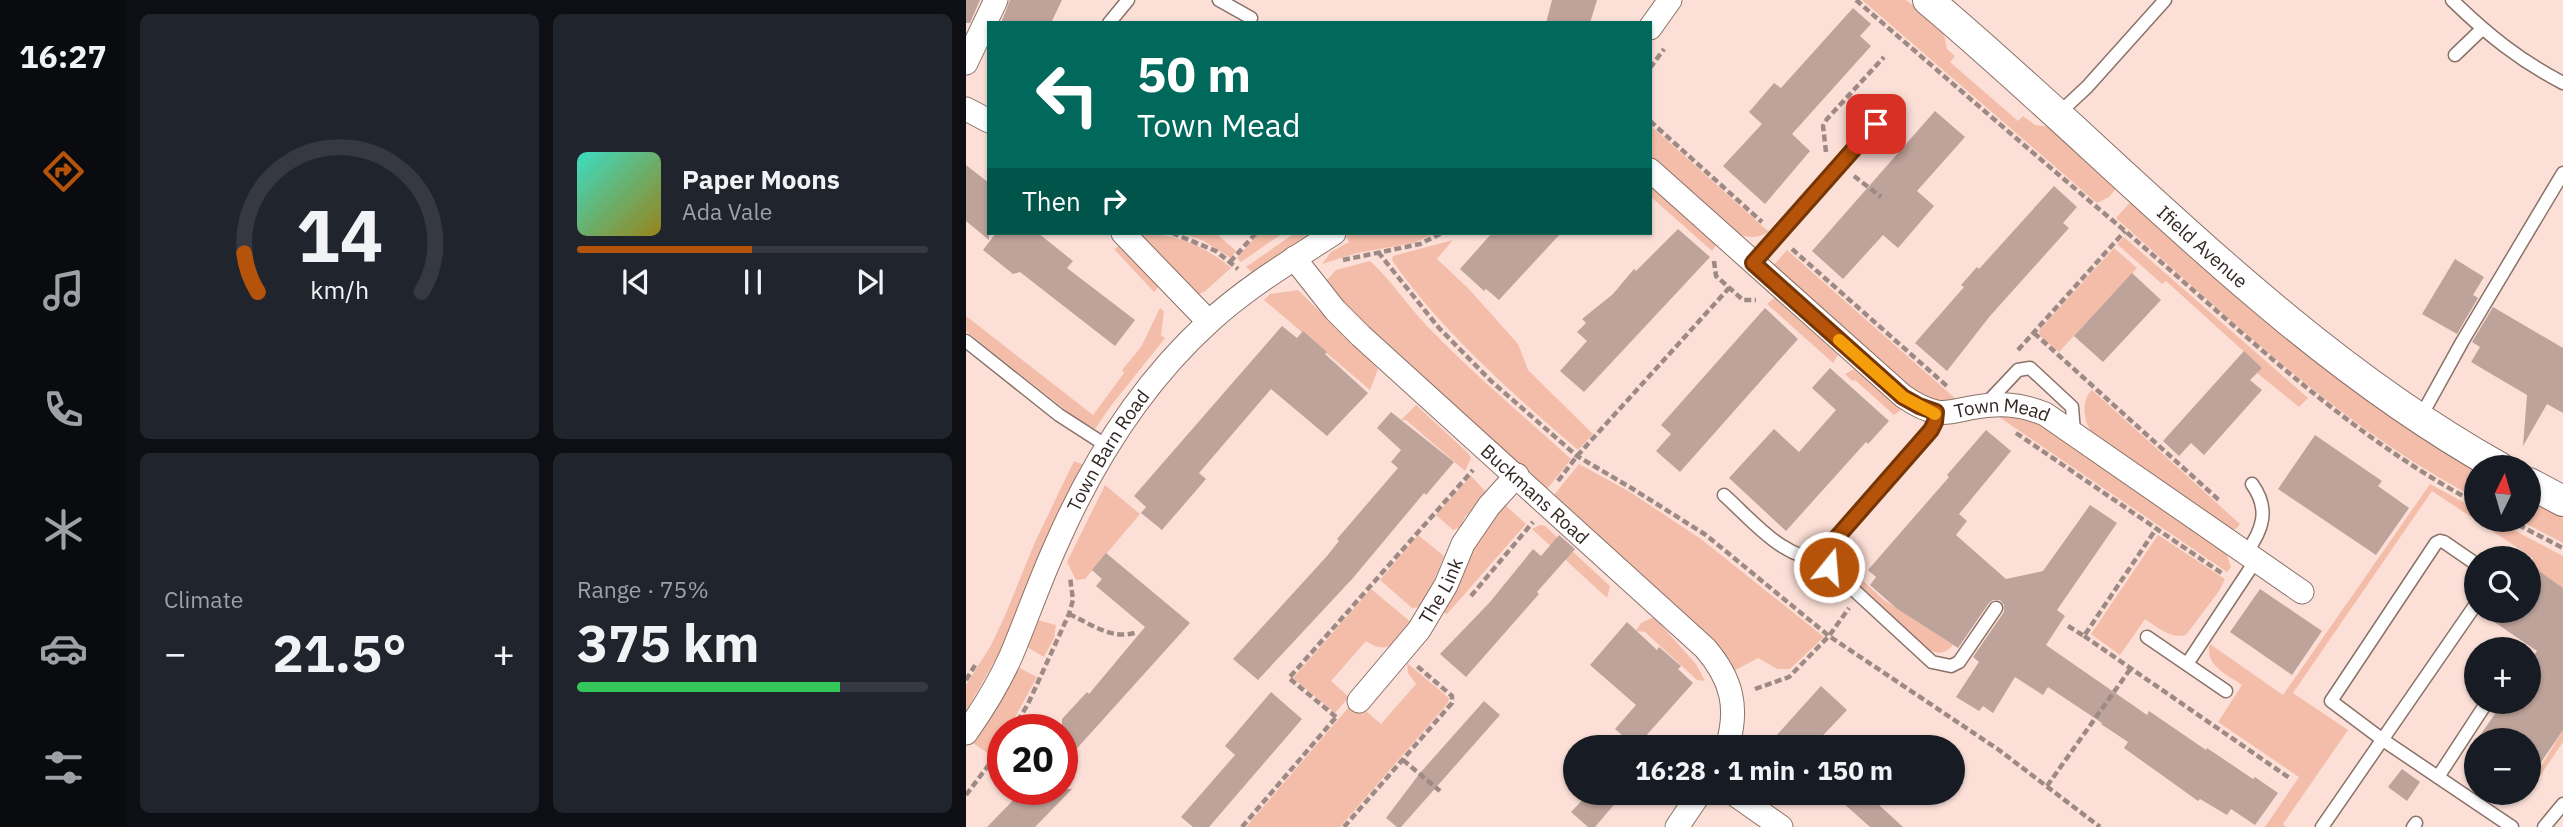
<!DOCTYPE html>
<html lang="en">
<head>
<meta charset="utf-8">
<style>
  body { margin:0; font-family:"IBM Plex Sans",sans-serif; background:#20242c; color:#f1f3f6; height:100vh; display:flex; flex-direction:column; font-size:26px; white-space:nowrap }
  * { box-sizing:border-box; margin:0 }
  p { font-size:23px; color:#9ea1a6 }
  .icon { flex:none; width:38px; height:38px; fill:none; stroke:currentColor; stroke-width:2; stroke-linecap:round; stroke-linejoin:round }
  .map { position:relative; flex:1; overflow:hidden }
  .details { display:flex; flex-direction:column; gap:14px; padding:14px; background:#0d0f14; width:840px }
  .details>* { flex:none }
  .banner { position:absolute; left:21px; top:21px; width:665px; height:214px; border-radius:0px; box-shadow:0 2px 5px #0004; background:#00695c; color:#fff; overflow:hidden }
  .needle { width:46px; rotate:5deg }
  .buttons { position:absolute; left:1498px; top:455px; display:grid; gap:14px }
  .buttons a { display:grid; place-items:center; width:77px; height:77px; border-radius:50%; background:#171b24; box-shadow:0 2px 5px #0004; font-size:35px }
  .speed { position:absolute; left:21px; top:714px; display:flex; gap:14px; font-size:35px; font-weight:700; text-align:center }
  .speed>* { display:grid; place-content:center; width:91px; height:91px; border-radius:50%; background:#171b24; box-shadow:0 2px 5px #0004; line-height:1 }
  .speed .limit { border:10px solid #d22; background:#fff; color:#111 }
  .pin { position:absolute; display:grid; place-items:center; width:60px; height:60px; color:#fff; margin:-30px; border-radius:14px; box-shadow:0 4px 10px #0006 }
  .me { position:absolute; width:77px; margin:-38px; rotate:17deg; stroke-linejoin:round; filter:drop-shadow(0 0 5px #0008) }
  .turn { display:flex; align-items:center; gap:24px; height:147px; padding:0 35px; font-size:32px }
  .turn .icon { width:91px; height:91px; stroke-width:2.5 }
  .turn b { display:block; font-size:49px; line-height:60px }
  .then { display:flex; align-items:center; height:66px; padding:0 35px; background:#0003; gap:14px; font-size:26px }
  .big { font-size:52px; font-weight:800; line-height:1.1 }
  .details .tile { flex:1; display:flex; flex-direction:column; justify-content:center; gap:10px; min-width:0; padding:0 24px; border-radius:10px; background:#20242c }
  .details .dial { align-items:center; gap:0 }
  .dial svg { height:182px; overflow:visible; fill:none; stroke:#363941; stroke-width:7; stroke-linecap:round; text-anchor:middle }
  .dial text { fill:#f1f3f6; stroke:none }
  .song { display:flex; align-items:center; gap:21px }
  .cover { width:84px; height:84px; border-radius:10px; background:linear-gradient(135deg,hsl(170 70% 55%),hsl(50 70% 35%)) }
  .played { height:7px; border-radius:4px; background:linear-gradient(90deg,#b45309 50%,#363941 50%) }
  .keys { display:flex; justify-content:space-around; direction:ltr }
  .heat { display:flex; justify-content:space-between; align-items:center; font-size:38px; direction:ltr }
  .charge { height:10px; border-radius:5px; background:linear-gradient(90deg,#34c759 75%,#363941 0) }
  .details .tiles { flex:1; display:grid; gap:14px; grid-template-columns:repeat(2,1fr) }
  .trip { position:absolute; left:597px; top:735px; width:402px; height:70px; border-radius:35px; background:#171b24; box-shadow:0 2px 5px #0004; font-weight:800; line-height:70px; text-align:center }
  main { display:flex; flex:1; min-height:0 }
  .tab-bar { display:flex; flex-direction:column; width:126px; justify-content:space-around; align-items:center; background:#090b0e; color:#9ea1a6 }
  .tab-bar .icon { width:49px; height:49px }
  .tab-bar .on { color:#b45309 }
  .tab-bar b { font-size:32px; color:#f1f3f6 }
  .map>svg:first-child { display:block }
  .green { fill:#f4bda9 }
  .building { fill:#bea39a }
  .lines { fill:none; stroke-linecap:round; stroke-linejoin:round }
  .service-casing { stroke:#8a7269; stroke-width:15 }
  .minor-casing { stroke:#8a7269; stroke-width:25 }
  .tertiary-casing { stroke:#8a7269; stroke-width:32 }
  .path { stroke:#9e8a84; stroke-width:4.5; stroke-dasharray:7 3.5; stroke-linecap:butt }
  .service { stroke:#fff; stroke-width:12 }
  .minor { stroke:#fff; stroke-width:23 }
  .tertiary { stroke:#fff; stroke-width:30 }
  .route-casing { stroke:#753606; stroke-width:18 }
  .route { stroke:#b45309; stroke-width:12 }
  .slow { stroke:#f59e0b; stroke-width:12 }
  .labels { text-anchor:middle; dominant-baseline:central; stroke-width:5; stroke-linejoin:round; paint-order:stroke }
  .street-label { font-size:19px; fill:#322724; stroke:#fdf2ee }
</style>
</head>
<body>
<main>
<nav class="tab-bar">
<b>16:27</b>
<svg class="icon on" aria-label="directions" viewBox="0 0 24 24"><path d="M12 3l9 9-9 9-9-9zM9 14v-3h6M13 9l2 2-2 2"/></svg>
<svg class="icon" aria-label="music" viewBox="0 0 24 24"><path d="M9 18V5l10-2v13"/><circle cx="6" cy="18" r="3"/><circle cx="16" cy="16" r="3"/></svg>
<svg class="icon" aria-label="phone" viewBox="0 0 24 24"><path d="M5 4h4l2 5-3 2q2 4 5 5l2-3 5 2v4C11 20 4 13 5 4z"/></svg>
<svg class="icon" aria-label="climate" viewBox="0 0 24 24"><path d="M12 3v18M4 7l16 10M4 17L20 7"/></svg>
<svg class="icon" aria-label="car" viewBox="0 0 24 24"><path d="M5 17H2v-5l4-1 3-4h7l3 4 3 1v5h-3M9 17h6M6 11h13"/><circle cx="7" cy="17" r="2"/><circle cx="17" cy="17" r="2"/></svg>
<svg class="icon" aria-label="filters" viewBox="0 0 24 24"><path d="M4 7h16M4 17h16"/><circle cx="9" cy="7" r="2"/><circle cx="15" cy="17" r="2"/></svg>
</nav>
<section class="details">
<div class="tiles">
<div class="tile dial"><svg viewBox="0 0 100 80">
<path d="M14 69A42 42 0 1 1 86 69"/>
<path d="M14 69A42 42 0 0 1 8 52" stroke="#b45309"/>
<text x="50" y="56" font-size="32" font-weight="700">14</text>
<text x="50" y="72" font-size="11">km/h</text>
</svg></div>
<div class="tile">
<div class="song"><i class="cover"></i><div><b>Paper Moons</b><p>Ada Vale</p></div></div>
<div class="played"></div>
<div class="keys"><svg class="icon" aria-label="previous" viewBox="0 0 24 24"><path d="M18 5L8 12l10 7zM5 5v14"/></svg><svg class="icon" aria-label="pause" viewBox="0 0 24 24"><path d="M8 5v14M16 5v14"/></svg><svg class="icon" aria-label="next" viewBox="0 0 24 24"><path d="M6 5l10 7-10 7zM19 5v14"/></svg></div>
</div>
<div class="tile"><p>Climate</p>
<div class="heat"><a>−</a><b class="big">21.5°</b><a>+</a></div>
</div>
<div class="tile"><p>Range · 75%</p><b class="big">375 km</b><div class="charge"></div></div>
</div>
</section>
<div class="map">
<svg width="1597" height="827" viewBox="0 0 1597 827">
  <rect width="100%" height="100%" fill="#fce0d7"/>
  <g class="green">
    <path d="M896,0H940L977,30L981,49L989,56L984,62L1052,121L1057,116L1069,125L1087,127L1152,186L1143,197L1131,203Z"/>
    <path d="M684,125L803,232C786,241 776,237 761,227L684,157Z"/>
    <path d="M684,184L751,244L746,251L684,196Z"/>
    <path d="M1168,198L1510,467V498C1376,428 1263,318 1150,218Z"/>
    <path d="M173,233C206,233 239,245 265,268L238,292L233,294L227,292Z"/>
    <path d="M215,233H250L270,251L265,258L236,240Z"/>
    <path d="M293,233H317L275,262L271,258Z"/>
    <path d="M329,233H348L288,274L280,267Z"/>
    <path d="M387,233H469L448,243L391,253L356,264L365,252L383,242L380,236Z"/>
    <path d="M1158,237L1342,398L1333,407L1291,373L1295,367L1200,281L1196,284L1151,244Z"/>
    <path d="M487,240L471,259L502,288L552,344L562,370L627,434L612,450C548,395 474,330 426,260L427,256Z"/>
    <path d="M155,245L193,286L188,292L148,249Z"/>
    <path d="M1148,248L1171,268L1093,352L1074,336L1073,330Z"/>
    <path d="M821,250L991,400L983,404L954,398L806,267Z"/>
    <path d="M404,261C426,281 441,305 461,326C506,373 557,415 605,459L578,493L412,340L359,282L370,270Z"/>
    <path d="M332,290L412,369L404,390L298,300L304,294Z"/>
    <path d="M809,297L872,355L867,363L801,304Z"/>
    <path d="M194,308L198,311L195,335L199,338L144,407L129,429L111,419L0,331V316L127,415L158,373L156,370L175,347Z"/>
    <path d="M888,369L935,410L928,415L889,380L886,381L879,374Z"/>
    <path d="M1126,390L1274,524L1270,529L1264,530L1126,434C1118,421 1114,401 1126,390Z"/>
    <path d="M450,405L502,453L505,458L499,471L440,420H435Z"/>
    <path d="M1047,416L1061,418L1076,425L1259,550L1265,567L1261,572L1033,417Z"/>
    <path d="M108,461L118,465L38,645L0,711V685L24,647L38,618L69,542Z"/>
    <path d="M613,464L664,492L735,539L858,637L824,669H811L792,658L766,672L744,640L588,495Z"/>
    <path d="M505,476L521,493L498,518L495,527L487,530L470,515Z"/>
    <path d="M1464,484L1510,509V520H1529L1597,556V588L1563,565L1567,558L1466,491L1327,693L1382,730L1317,824L1320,827H1299L1333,777L1252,722L1276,685C1261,675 1238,665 1244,644L1317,695Z"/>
    <path d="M139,485L174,514L119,579L110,580L101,562Z"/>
    <path d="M1563,496L1597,515V543L1553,520H1563Z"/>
    <path d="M538,504L560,524L481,614L477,612L510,539Z"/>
    <path d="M574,525L579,526L644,586L641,598L566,529Z"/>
    <path d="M452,535L478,556L467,584L455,607L446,608L414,580Z"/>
    <path d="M1192,535L1259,579L1253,591L1220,635C1204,639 1193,628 1179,619L1154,655L1125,634Z"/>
    <path d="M887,572L918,600L987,645C979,654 972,655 962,649L881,577Z"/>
    <path d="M405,589L446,623C432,640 424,657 400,641L365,681L383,697L369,713L327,678Z"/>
    <path d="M688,617L730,664L739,681L731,680L679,632L670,631L675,623Z"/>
    <path d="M71,620L90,625L88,638L78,657L61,647Z"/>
    <path d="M441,663L483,698L482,703L374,827H280L388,701L415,724L450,684L442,673Z"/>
    <path d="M50,666L71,677L42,730H37V737L24,755L6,742Z"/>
    <path d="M1597,730V742L1563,792V779L1570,769L1573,770Z"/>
  </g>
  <g class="building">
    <path d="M0,0H14L4,23H0Z"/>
    <path d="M44,0H96L85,23H35Z"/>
    <path d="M586,0H631L624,23H580Z"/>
    <path d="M887,8L905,24L894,36L905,46L826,134L844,151L799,204L757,166L796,124L783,112L808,83L815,88Z"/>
    <path d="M969,111L999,137L951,191L968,206L932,248L917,235L877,279L846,251Z"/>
    <path d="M0,165L23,183V240L0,221Z"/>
    <path d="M1088,186L1111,207L1097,223L1103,228L1024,316L981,371L949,343L998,287L995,285L1011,267L1013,269Z"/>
    <path d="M712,229L744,257L618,392L594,371L621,341L611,332L620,323L616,319L647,294L668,269L670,271Z"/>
    <path d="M30,233H72L107,261L101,268L169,320L149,346L54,272L47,274L17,250Z"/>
    <path d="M526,233H595L533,300L520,289L518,291L494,269Z"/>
    <path d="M1489,259L1518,277L1507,295L1512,298L1491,334L1456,314Z"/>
    <path d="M1166,273L1195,300L1137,362L1108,336Z"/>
    <path d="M1527,307L1597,348V413L1581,404L1557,446L1561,395L1505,362L1514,347L1506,342Z"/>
    <path d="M799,308L832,339L714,472L690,451L705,434L695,425Z"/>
    <path d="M316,326L331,338L337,331L361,352L359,354L402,393L361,436L305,389L233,473L240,479L196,530L175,513L180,507L168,496Z"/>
    <path d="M1278,351L1296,368L1284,380L1296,390L1238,455L1225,443L1213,456L1197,441Z"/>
    <path d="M864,368L923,421L902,444L900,442L820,531L763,478L808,429L833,452L870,410L846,388Z"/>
    <path d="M425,412L488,462L460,495L458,493L387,578L292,680L267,659L361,556L373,541L371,539L432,468L425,462L435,450L411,428Z"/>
    <path d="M1020,430L1045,451L993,514L1001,521L990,535L1040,579L1077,571L1124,505L1151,523L1091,610L1099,616L1080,645L1181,715L1183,711L1240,750L1241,748L1287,779L1289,777L1312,793L1289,825L1265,809L1261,815L1234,799L1232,801L1158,748L1162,742L1135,724L1136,723L1082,687L1077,695L1049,677L1027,713L1017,706L1013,711L990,697L1013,662L1007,657L1038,612V605L1034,600H1027L1023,603L992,648L930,608L904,585L910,577L902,570L983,477L981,475Z"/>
    <path d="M1349,435L1416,481L1412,486L1443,508L1410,555L1312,489Z"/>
    <path d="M593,535L609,549L571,592L573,594L500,677L474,654L524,602L567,549L575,556Z"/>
    <path d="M140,553L224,623L96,765V719L121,692L123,694L179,627L130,586L136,579L126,570Z"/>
    <path d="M1563,564L1597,588V730L1563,780V740H1511L1537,702H1563V663L1571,651L1515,613L1563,611Z"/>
    <path d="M1294,589L1356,631L1326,675L1264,632Z"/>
    <path d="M661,622L691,650L693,647L715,666L712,669L727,683L670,747L649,729L670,705L624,665Z"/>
    <path d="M855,686L881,710L846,747H800Z"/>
    <path d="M305,692L336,719L243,827H227L215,817L269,755L259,746Z"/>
    <path d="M518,701L534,715L435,827H431L420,818L454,773Z"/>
    <path d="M1436,769L1454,782L1441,801L1422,787Z"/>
    <path d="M58,789H106L69,827H21Z"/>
    <path d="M623,793H658L629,827H622L605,812Z"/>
    <path d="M866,793H924L913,805L937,827H904Z"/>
  </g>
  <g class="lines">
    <defs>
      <g id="service">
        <path d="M253,0L285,18"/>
        <path d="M1486,0C1522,35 1553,60 1597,83"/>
        <path d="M143,23L162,0"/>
        <path d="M1489,55L1516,29"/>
        <path d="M1092,114L1121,87L1199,0"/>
        <path d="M787,263L928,103"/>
        <path d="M0,341L93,415L141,446"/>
        <path d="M1019,405L1052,370L1064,368L1106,407L1108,432"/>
        <path d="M970,412L965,430L866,543L861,560L863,567L966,662L985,666L993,662L1030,608"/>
        <path d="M1454,418L1496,342L1597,173"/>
        <path d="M758,495C788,522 818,561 861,560"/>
        <path d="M1280,553C1297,530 1304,509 1286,484"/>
        <path d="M1510,564L1478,542L1474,541L1470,543L1365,701L1417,740L1546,827"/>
        <path d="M1181,637L1260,691"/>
        <path d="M1221,664L1290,560"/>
        <path d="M1472,777L1521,702"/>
        <path d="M1356,827L1510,604"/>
        <path d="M1447,827L1450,823"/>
        <path d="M1578,827L1597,804"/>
      </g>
      <g id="minor">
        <path d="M684,28L704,0"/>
        <path d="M0,63L30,0"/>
        <path d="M0,109L23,121"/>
        <path id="s1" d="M684,170L937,396C947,403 959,410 971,412C982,414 993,410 1004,408C1032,403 1052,403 1079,414L1336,592"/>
        <path d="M157,233L243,322"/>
        <path id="s2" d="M328,258L369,310L395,336L739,648C766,679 773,708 761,747"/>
        <path id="s3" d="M393,701L453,630L480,585L497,544L523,506L551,475"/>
        <path id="s4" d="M0,733C17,709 33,683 45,656C61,618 74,580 91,543C127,461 176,383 243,322C281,287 325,261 368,233"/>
        <path d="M767,793L815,827"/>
        <path d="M711,827L734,793"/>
      </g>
      <g id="tertiary">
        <path id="s5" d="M962,0C1150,158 1317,346 1533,467"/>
        <path d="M1563,483L1597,501"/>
      </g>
    </defs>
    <use href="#service" class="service-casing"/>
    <use href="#minor" class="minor-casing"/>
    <use href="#tertiary" class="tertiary-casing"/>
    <g class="path">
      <path d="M890,0C979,77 1069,155 1159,231C1272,327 1378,433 1510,503"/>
      <path d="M684,68L698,49"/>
      <path d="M684,121L796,222"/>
      <path d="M860,152L857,126L861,119L918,57"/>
      <path d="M888,176L915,197"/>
      <path d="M206,233L250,251L272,269"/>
      <path d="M826,249L982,387"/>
      <path d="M412,252L473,328L525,381L611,456L667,489L740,535L863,636L1033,750L1134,827"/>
      <path d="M377,260L454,244L476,233"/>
      <path d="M748,261L750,276L777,300H790"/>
      <path d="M264,262L290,233"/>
      <path d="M1068,333L1254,501"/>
      <path d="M1052,350L1159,231"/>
      <path d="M1050,433L1257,574"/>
      <path d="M592,481L611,456L763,288"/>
      <path d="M1543,520L1597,548"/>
      <path d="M505,596L567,522"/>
      <path d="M103,614C125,624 147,641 171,632"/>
      <path d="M1102,626L1118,636L1190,529"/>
      <path d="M1118,636L1325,779"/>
      <path d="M0,680L11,662"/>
      <path d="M789,689L823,677L863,636L883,608"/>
      <path d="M370,717L323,678L507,470"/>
      <path d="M46,730L62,704L103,614L107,600L104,577"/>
      <path d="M437,760L474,791"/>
      <path d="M1081,786L1165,668"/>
      <path d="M0,795L37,746"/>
      <path d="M276,827L371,716"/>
      <path d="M378,827L486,703V696L451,666"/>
    </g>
    <use href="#service" class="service"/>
    <use href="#minor" class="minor"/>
    <use href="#tertiary" class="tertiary"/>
  </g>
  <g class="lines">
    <defs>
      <path id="route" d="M863,567L860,560L866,543L965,430L969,422L970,412L953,406L937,397L787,263L910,124"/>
    </defs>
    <use href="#route" class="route-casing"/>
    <use href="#route" class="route"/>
    <path class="slow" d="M873,340L937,397L969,414"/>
  </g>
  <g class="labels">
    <g class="street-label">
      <text stroke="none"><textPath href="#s5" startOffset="369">Ifield Avenue</textPath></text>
      <text stroke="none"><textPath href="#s1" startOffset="443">Town Mead</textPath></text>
      <text stroke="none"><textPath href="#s4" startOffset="317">Town Barn Road</textPath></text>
      <text stroke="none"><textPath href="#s2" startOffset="338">Buckmans Road</textPath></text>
      <text stroke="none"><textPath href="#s3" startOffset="138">The Link</textPath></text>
    </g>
  </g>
</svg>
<div class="buttons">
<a><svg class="needle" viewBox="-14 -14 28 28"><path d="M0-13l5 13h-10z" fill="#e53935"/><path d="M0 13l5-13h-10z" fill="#9ea1a6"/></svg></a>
<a><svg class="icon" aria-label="search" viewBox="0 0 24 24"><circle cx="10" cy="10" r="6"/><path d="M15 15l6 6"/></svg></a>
<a>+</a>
<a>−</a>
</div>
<div class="speed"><div class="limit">20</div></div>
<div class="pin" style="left:910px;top:124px;background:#d93025"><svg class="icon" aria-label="arrive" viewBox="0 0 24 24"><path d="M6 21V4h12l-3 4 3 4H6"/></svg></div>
<svg class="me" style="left:863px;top:567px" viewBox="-20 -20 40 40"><circle r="17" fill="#b45309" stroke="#fff" stroke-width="3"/><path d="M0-11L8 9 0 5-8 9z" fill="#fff"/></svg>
<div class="trip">16:28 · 1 min · 150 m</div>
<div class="banner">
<div class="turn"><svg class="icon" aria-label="left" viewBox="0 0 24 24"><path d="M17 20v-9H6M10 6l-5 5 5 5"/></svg><div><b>50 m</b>Town Mead</div></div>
<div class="then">Then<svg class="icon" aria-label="right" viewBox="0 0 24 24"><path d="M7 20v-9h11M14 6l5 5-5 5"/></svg></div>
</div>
</div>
</main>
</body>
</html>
